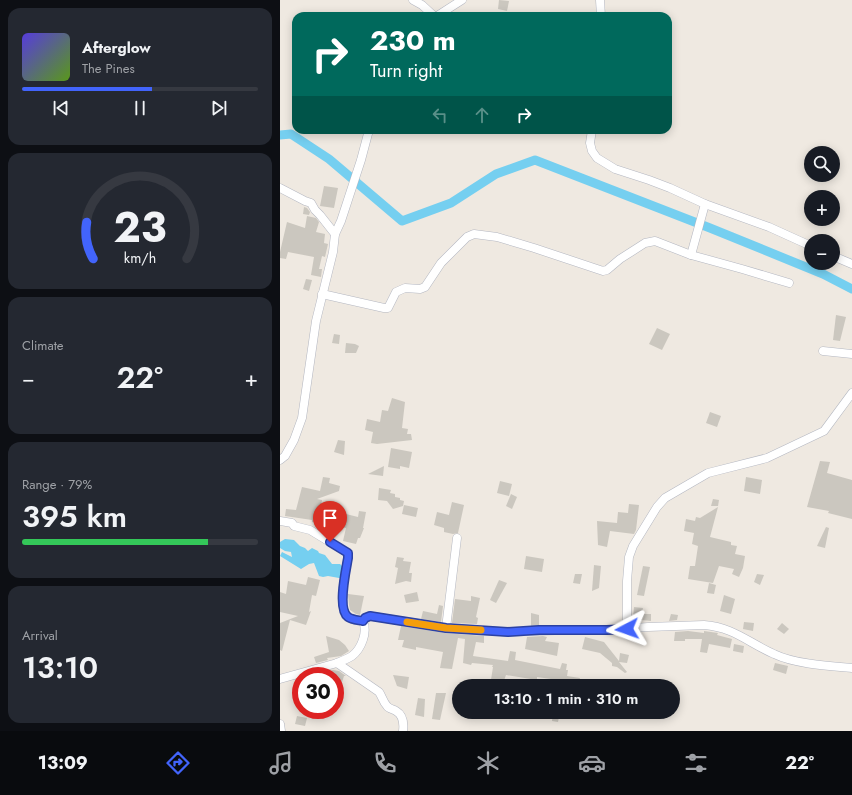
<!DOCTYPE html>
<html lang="en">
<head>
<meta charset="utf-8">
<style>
  body { margin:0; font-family:Jost,sans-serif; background:#242831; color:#f1f3f6; height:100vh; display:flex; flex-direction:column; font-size:15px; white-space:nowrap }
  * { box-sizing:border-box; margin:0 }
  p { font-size:13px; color:#9ea1a6 }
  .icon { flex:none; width:22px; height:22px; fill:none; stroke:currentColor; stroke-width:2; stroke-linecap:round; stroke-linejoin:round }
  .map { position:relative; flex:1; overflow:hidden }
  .side { display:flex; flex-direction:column; gap:8px; padding:8px; background:#0d0f14; width:280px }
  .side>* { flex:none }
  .guide { position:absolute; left:12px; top:12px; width:380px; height:122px; border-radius:12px; box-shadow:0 2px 10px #0003; background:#00695c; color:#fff; overflow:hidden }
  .buttons { position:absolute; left:524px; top:146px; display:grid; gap:8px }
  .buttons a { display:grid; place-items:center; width:36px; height:36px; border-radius:50%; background:#171b24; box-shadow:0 2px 10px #0003; font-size:20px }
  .speed { position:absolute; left:12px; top:667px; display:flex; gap:8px; font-size:20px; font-weight:700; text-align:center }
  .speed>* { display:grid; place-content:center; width:52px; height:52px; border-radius:50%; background:#171b24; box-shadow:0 2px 10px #0003; line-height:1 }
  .speed .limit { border:6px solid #d22; background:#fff; color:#111 }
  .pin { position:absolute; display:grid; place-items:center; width:34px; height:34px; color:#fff; margin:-41px -17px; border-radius:50% 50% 50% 0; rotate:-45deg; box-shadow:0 0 4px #0007 }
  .pin .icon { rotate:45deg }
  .me { position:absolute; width:44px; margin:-22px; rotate:266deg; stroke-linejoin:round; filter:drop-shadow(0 0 3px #0008) }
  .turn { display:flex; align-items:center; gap:14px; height:84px; padding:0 12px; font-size:18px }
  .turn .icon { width:52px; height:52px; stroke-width:2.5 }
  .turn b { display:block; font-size:28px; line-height:34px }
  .lanes { display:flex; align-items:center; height:38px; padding:0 12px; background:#0003; justify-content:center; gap:20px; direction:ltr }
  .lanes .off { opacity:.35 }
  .big { font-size:30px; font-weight:600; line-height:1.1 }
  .side .card { flex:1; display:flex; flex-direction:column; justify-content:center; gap:6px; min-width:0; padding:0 14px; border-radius:12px; background:#242831 }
  .side .dial { align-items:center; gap:0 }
  .dial svg { height:104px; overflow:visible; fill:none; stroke:#363941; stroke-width:7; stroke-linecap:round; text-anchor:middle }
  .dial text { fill:#f1f3f6; stroke:none }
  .song { display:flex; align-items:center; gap:12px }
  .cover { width:48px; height:48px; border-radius:6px; background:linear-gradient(135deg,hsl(250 70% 55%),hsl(90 70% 35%)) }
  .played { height:4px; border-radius:2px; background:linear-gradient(90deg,#4264fb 55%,#363941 55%) }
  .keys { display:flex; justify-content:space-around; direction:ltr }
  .heat { display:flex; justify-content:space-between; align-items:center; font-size:22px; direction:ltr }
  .charge { height:6px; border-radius:3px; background:linear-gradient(90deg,#34c759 79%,#363941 0) }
  .trip { position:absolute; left:172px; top:679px; width:228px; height:40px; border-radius:20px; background:#171b24; box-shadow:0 2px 10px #0003; font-weight:600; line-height:40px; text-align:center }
  .tab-bar { display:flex; height:64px; justify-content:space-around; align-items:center; background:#090b0e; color:#9ea1a6 }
  .tab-bar .icon { width:28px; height:28px }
  .tab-bar .active { color:#4264fb }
  .tab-bar b { font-size:18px; color:#f1f3f6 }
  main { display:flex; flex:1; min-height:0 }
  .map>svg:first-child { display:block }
  .water { fill:#75cff0 }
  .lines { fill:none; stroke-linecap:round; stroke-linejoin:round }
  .canal { stroke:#75cff0; stroke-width:9 }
  .building { fill:#cbc7bf }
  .minor-casing { stroke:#b4b7c1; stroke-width:9 }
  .minor { stroke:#fff; stroke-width:8 }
  .route-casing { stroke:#2b41a3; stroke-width:10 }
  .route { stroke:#4264fb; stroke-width:7 }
  .slow { stroke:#f59e0b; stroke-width:7 }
</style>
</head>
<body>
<main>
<section class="side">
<div class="card">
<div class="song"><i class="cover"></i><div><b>Afterglow</b><p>The Pines</p></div></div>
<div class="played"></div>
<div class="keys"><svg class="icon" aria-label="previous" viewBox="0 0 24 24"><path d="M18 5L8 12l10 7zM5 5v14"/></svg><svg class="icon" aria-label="pause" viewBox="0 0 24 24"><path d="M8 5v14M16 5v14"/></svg><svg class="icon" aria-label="next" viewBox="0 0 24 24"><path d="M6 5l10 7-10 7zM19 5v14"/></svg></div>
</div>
<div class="card dial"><svg viewBox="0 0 100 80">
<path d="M14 69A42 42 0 1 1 86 69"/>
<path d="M14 69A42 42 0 0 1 9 41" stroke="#4264fb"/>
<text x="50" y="56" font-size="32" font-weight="700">23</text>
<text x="50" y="72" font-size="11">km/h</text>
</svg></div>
<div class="card"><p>Climate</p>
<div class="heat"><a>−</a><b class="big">22°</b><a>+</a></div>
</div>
<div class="card"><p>Range · 79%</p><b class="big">395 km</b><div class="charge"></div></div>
<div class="card"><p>Arrival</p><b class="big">13:10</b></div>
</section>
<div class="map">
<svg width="572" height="731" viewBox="0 0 572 731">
  <rect width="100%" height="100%" fill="#efe9e1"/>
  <path class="water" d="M5,539L14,540L20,546L25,548L28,551L32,548L38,551L39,553L45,555L52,564H60L66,570L65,578H59L48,576L43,577L39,576L34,563L29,564L21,569L0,556L2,552L12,557L11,552L5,551L0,548V542Z"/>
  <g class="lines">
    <path class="canal" d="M0,135L11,134L49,159L122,221L171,203L216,174L255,160L430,228L543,274L572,289"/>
  </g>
  <g class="building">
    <path d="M219,0L229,1L227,11L218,9Z"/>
    <path d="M44,186L58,188L54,208L40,206Z"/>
    <path d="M24,207L27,208L30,212L29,215L23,214Z"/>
    <path d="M27,216L36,218L39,222L36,232L45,234L44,243L48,244L45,257L42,256L39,269H42L41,277L31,275L34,257L8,252L6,259L0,258V252L7,222L25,228Z"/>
    <path d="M26,279L32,280L29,291L23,289Z"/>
    <path d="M556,315L566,317L560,341L553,340Z"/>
    <path d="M377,328L390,334L382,350L369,344Z"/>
    <path d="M54,334L60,335L59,344L52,343Z"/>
    <path d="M66,343L75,344L79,346L76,353H65Z"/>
    <path d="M112,398L125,402L122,428L128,429L127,434H131L132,440L97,444L91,443L93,432L85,430L87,419L100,422L102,410L108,411Z"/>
    <path d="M430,412L441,416L437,427L426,423Z"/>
    <path d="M58,440L65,441L64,455L54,452Z"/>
    <path d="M111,448L132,452L129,468L120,466V469L108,467Z"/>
    <path d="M540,461L550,462L547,473L572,480V519L548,513L549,511L527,507Z"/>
    <path d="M104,466L103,476L88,474Z"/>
    <path d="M43,477L50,478L49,483L60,486L59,491L37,499L42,500L38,523L32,522V520L5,516L6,509L16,510L22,487L40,491Z"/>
    <path d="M466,477L482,480L480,494L464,491Z"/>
    <path d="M220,481L232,484L229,496L217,493Z"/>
    <path d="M99,488L111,490L110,493L115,494V497L120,498V500L124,501L123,506L113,509L107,501L98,500Z"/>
    <path d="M231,494L237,497L232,509L226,506Z"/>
    <path d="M433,499L439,500L438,506H431Z"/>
    <path d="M172,502L184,505L178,533L173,534L164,532V528L154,525L157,512L169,515Z"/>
    <path d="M349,504L359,505L356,530L354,534L330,531L327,547L318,545L317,521L337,523L338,512L348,513Z"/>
    <path d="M124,505L138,508L136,517L122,514Z"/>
    <path d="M438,507L430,537L451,542V545L457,546L455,554L465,556L463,568L459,577L452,574L454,569L439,566L433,583L408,579L410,566H415L418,546L412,544L414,533L404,531L406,519L415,521L416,517L420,518Z"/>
    <path d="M54,511L78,517L79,511L86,512L83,528H84L80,538H78L76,544L63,541L66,528L52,525Z"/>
    <path d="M40,519L46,520L44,530L38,528Z"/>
    <path d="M546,527L549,528L545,548L537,546Z"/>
    <path d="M246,556L264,559L262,572L244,569Z"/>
    <path d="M117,557L124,558L123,561L131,562L129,573H132L131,582L126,581L115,584L118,568L115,567Z"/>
    <path d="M314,565L321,566L319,588L312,591Z"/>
    <path d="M363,566L370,567L364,596L357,595Z"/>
    <path d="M295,574H302L300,584L293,583Z"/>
    <path d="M477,574L484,575L480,585L474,582Z"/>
    <path d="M28,577L40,580L36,596L32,595L29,612L31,611L26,625L10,620L2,651L0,650V623L18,616L0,612V592L6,594L8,581L26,585Z"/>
    <path d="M219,580L227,583L216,603L210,600Z"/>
    <path d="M429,583L436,585L434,594L427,593Z"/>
    <path d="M137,592L139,601L126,603L124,595Z"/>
    <path d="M68,594L84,596L80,615L76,614L70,610L69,605Z"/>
    <path d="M444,595L455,599L451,614L440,611Z"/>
    <path d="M191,596L200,598L196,617L198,618L197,624L172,623L175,599L191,601Z"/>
    <path d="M159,605L163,606L161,622L141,619L143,611L157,614Z"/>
    <path d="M354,607L363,608L362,614H371V621L353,619Z"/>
    <path d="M251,613L259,615V626H251Z"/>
    <path d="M391,614L398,615L397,620L389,621Z"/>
    <path d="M464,622L474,623L473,631L463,629Z"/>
    <path d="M502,623L509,629L504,634L497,629Z"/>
    <path d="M121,626L165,633L204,636V643L196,642L193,656L228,661L230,651L236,652L235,660L280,669L282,663L287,664L286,670H288L287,676L300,678L298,685L284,681L283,683L277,682L278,680L257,677V680L226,675L222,686H210L213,667H212L213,665L192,663L191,665L183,663L185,639L178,638L172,669L160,668L163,652L136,647V650L122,647L124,640H118Z"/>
    <path d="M408,631L424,633V631L438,633L437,635L452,639L450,648L429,644L427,653L420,652L422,639H405V641H394L395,632Z"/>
    <path d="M46,636L59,640L65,645L69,651L61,656L47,658L48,660L36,663L34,657L49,652Z"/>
    <path d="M263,636L267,637L265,641L279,643L277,656L245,649L247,637Z"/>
    <path d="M305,637L324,642L339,661L340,653L349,655L347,663L339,662L347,672L345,673L337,667L332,666V663L320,653L302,649Z"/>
    <path d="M454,644L464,646L463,653L453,651Z"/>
    <path d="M495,663L508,666L506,674L493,670Z"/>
    <path d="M53,670L59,671L66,676H64L62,682L55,680V676H31Z"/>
    <path d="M113,675L129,677L127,689L117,686Z"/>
    <path d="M21,687V700H15L12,689Z"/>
    <path d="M156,693H166L160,720L152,719Z"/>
    <path d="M138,698L145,699L144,717L135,715Z"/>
    <path d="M273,712H280L278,722L272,721Z"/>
    <path d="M17,716L27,718L25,726L15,724Z"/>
  </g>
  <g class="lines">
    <defs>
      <g id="minor">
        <path d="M133,0L142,5L154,16"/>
        <path d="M320,0L321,16"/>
        <path d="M157,16L182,0"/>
        <path d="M312,130L310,143L312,151L317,158L335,169L369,180L390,188L425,204L489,227L531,246"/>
        <path d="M0,188L25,201L31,203L35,210L40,215L55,234"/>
        <path d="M411,255L425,204"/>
        <path d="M553,256L572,264"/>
        <path d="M42,294L104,308H108L116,292L125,288L140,289L145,287L161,263L187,237L194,234L217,237L254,248L323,271L327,270L340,259L365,243L375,241L411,255L462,269L509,283"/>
        <path d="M543,351L572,354"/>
        <path d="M0,460L5,456L14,440L22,418L36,321L53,252L55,234L61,221L81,160L89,130"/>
        <path d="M0,521L12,523L14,526L30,530L68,553V558C66,570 57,609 68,617C72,620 78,620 83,621C88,633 81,649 72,656C67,659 62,661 57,663L0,679"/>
        <path d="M83,621L85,618L90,616L166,628L228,632L290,630H327L368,627L424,625C453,627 469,643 494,654C515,664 548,666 572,668"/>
        <path d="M166,628L177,538"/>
        <path d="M347,629V581L349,557L353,546L377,507L385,498L428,473L487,458L544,431L572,393"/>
        <path d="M57,663L99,692C102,696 103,702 107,706C109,709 113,709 116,711C123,715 124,723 123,731"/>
        <path d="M0,724L1,731"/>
      </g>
    </defs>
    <use href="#minor" class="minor-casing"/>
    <use href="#minor" class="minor"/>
  </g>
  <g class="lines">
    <defs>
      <path id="route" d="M50,542L68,553V558C66,570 57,609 68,617C72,620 78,620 83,621L85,618L90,616L166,628L228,632L259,630H327L347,629"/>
    </defs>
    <use href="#route" class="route-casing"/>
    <use href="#route" class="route"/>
    <path class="slow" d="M127,622L166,628L201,630"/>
  </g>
</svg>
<div class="buttons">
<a><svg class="icon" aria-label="search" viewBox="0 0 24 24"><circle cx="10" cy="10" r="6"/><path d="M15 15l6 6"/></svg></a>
<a>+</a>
<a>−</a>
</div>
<div class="speed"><div class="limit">30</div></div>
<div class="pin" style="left:50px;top:542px;background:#d93025"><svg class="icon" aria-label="arrive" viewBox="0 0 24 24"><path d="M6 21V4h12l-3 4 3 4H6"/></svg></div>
<svg class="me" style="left:347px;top:629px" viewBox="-20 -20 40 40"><path d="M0-17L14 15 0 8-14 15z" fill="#4264fb" stroke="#fff" stroke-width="4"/></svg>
<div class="trip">13:10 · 1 min · 310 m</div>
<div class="guide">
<div class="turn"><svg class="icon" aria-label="right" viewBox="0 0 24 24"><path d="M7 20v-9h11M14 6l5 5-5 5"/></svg><div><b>230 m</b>Turn right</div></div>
<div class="lanes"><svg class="icon off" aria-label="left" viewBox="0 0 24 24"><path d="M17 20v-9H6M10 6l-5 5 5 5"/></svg><svg class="icon off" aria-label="ahead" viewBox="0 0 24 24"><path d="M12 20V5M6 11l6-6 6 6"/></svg><svg class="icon" aria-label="right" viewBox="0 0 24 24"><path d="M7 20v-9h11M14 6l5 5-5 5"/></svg></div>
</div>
</div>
</main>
<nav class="tab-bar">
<b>13:09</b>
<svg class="icon active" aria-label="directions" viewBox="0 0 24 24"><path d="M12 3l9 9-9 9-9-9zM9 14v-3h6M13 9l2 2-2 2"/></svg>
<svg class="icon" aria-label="music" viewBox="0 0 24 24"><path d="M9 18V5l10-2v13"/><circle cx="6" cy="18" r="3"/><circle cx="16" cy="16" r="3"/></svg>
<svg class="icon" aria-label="phone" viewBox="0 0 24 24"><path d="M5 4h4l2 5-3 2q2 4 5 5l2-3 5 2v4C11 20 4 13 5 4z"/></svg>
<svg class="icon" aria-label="climate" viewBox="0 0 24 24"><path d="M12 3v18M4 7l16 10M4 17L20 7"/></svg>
<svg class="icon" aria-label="car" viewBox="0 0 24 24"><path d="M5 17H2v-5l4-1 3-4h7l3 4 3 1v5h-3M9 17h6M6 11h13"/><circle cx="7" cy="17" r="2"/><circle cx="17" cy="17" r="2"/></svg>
<svg class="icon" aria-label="filters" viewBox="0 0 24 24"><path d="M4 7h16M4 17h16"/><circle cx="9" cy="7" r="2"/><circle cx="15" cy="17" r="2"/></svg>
<b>22°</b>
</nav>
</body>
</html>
